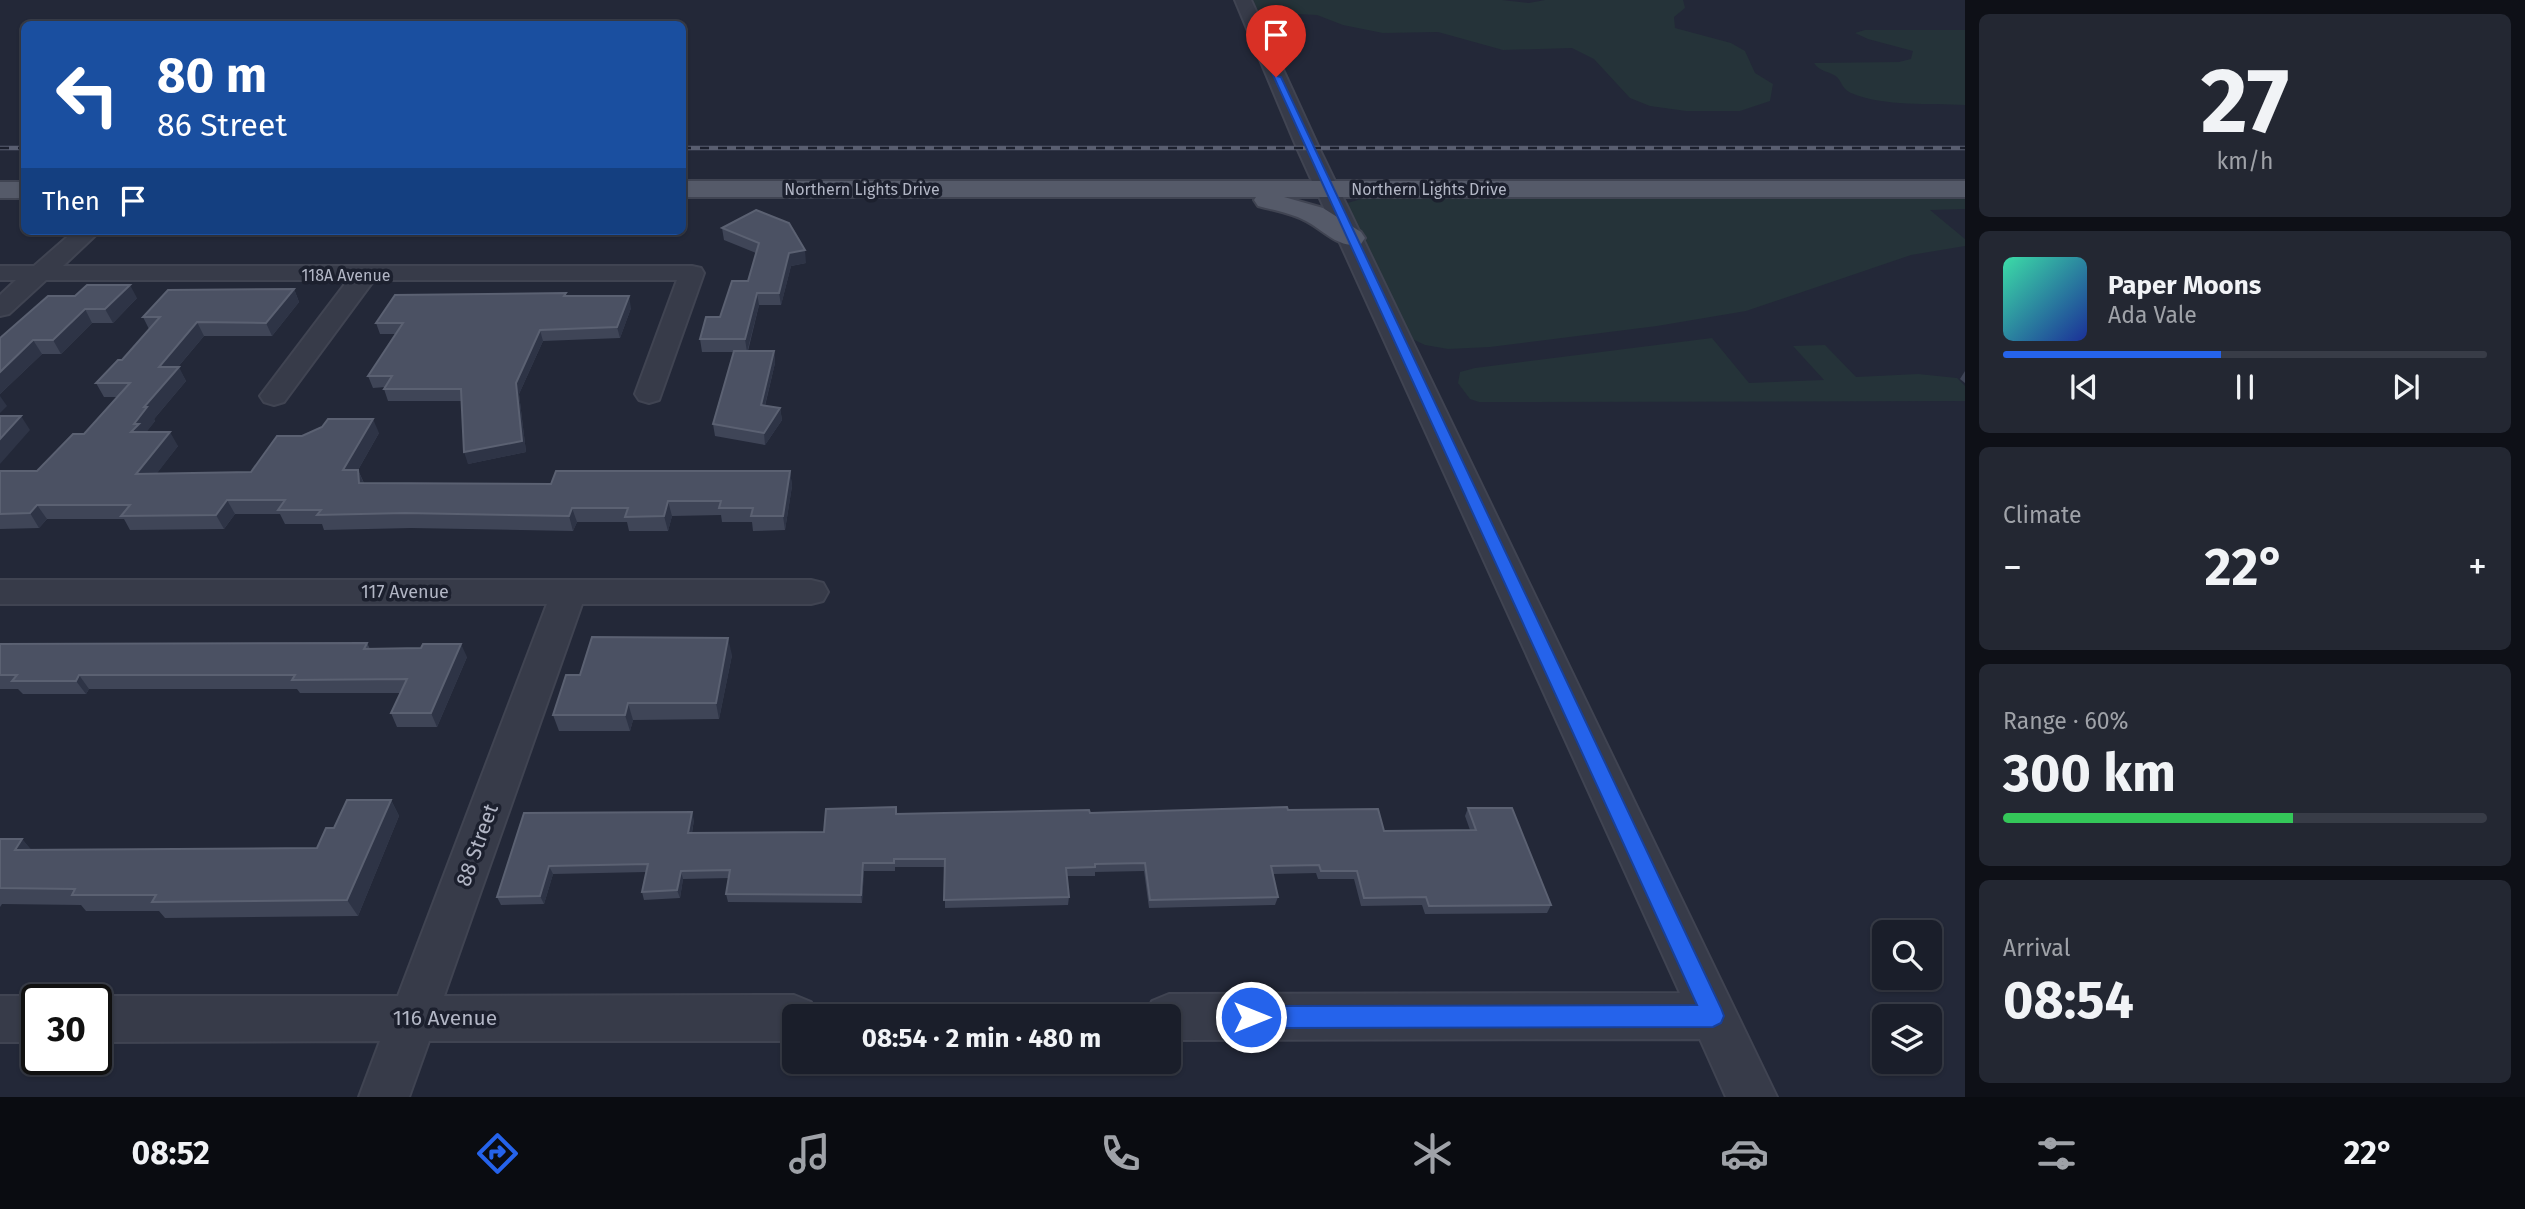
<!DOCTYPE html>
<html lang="en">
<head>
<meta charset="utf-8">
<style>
  body { margin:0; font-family:"Fira Sans",sans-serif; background:#232732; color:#f1f3f6; height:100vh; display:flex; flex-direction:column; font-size:26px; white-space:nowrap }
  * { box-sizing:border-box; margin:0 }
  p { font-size:23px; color:#9fa2a8 }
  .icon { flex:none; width:38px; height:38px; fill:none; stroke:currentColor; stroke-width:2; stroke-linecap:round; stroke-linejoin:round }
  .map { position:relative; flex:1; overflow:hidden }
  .panel { display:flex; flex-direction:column; gap:14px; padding:14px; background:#0e1017; width:560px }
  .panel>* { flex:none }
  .banner { position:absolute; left:21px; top:21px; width:665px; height:214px; border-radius:10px; box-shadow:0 2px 5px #0004,0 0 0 2px #383c47; background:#1a4fa0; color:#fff; overflow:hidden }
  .buttons { position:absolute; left:1872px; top:920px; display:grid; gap:14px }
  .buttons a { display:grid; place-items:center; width:70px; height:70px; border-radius:10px; background:#1a1e2a; box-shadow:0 2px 5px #0004,0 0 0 2px #383c47; font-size:35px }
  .speed { position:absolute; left:21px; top:984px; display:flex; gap:14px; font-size:35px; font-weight:700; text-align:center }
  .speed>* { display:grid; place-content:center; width:91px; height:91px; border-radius:50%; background:#1a1e2a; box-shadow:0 2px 5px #0004,0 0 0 2px #383c47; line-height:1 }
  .speed .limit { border:4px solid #111; border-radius:10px; background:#fff; color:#111 }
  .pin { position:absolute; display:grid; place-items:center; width:60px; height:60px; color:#fff; margin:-72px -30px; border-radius:50% 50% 50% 0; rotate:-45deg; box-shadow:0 0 7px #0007 }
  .pin .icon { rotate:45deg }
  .me { position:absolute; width:77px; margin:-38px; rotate:90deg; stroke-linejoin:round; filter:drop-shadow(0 0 5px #0008) }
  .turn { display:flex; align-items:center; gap:24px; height:147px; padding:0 21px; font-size:32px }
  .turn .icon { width:91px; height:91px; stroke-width:2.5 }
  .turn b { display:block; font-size:49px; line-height:60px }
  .then { display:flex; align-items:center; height:66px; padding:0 21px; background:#0003; gap:14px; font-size:26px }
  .big { font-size:52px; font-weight:700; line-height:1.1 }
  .panel .card { flex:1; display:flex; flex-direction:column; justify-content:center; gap:10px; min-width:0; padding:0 24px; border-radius:10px; background:#232732 }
  .panel .dial { align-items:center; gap:0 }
  .dial b { font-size:91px; line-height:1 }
  .song { display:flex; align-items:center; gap:21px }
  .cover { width:84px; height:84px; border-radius:10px; background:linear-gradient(135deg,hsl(160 70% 55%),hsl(230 70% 35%)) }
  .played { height:7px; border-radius:4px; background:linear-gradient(90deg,#2563eb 45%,#383c47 45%) }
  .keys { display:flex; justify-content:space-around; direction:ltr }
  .heat { display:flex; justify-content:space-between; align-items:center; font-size:38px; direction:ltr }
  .charge { height:10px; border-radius:5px; background:linear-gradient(90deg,#34c759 60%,#383c47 0) }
  .trip { position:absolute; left:782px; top:1004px; width:399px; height:70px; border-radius:10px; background:#1a1e2a; box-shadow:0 2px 5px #0004,0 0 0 2px #383c47; font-weight:700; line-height:70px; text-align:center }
  .menu { display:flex; height:112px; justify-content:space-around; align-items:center; background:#0a0c11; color:#9fa2a8 }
  .menu .icon { width:49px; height:49px }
  .menu .current { color:#2563eb }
  .menu b { font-size:32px; color:#f1f3f6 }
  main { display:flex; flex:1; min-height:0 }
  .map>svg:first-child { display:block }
  .green { fill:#253339 }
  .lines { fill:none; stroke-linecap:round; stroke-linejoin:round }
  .minor-casing { stroke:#404452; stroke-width:4 }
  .major-casing { stroke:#404452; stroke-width:4 }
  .minor { fill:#373b49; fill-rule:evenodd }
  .major { fill:#555a69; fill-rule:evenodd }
  .rail-casing { stroke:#595e70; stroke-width:4.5 }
  .rail { stroke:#1c202e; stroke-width:2.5; stroke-dasharray:9; stroke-linecap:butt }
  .wall { fill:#3f4557 }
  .shaded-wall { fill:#2e3446 }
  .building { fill:#4b5163; stroke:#5b6172; stroke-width:2 }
  .route { fill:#2563eb; stroke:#184099; stroke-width:2 }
  .labels { text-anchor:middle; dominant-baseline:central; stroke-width:7; stroke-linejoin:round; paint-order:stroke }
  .far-street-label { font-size:16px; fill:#b2b6c5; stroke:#1c202e }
  .street-label { font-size:18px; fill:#b2b6c5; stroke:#1c202e }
  .near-street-label { font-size:21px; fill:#b2b6c5; stroke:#1c202e }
</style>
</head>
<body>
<main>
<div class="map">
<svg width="1965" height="1097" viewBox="0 0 1965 1097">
  <rect width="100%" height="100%" fill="#232838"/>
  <g class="green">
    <path d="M1253,0H1502L1529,3L1545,0H1683L1685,8L1674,17L1675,28L1731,43L1745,51L1755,73L1773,84L1770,101L1740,111H1686L1650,106L1630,98L1594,59L1572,48L1503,50L1438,32L1383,33L1343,25L1317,15L1259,12Z"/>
    <path d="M1865,30H1965V105C1929,103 1885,107 1851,93C1842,89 1842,82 1837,77C1829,71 1820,72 1814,63L1899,62L1911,59L1913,51L1868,39L1855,33Z"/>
    <path d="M1965,198V209L1930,210L1965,239V246L1911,255L1746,311L1657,326L1490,347L1448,349L1425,345L1406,336L1344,204L1361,199Z"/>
    <path d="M1712,338L1749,383L1824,380L1793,346L1825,345L1856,377L1918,374L1957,378L1965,386V401L1479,402L1470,399L1458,383L1460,372L1475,368Z"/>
  </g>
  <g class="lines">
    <defs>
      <g id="minor">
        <path d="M1235,0H1251L1319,148L1777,1097H1726L1700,1039L1169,1040V1017H1145L1152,1001L1169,994L1680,993L1297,148Z"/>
        <path d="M74,231H100L63,266H692L701,268L704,273L659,400L649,403L639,400L635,394L677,280H374L284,402L274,405L264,402L260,396L348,280H46L9,314L0,316V295L16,280H0V266H34Z"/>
        <path d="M0,580H811L823,583L828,592L823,601L811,604H582L444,996L794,995L811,1002L817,1017H794V1041H429L409,1097H359L380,1041L96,1042V999H89L96,996H398L547,604H0Z"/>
        <path d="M0,996H37L44,999H37V1042H0Z"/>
      </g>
      <g id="major">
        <path d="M682,181H1965V197H1284L1323,208L1361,232L1365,238L1361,244C1338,249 1325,231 1306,221C1292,213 1273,210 1258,206L1254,200L1256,197H682Z"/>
        <rect x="0" y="182" width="24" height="16"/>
      </g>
    </defs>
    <use href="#minor" class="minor-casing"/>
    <use href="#major" class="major-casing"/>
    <use href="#minor" class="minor"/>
    <use href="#major" class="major"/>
    <defs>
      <g id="rail">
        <path d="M0,148H24"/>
        <path d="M682,148H1965"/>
      </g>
    </defs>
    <use href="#rail" class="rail-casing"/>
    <use href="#rail" class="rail"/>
  </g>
  <g class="wall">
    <path d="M756,210L806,263L791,266L781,305H759L748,351H774L775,363L765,406L780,408L782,420L765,445L715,436L713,424L734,352H702L700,339L720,317L748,281L756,253L724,240L722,228Z"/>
    <path d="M294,289L299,302L272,336H204L178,367L186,381L154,419L155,421L146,432L178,446L156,474L251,472L302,436L379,433L358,470L364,483L551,484L790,471L792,486L785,530L753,531L752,522H722L721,515L672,516L668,531H629L627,522H577L573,531L411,528L324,530L322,524H285L280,514H235L224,529L130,530L124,519H47L39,528L0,529V471H37L84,434L117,397H104L96,383L122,360L149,329L143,317Z"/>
    <path d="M48,296L137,298L113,323H92L61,354H42L0,394V338Z"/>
    <path d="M567,296L631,308L620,338L543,341L519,394L526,452L468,464L461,401H388L384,389L385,387L373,388L368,376L396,334H380L376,323Z"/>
    <path d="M1965,371V383L1960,379Z"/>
    <path d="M367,643L370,649L467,657L437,727H397L391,713L400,693H300L297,689H89L86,694H23L18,689H0V644Z"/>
    <path d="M732,655L719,719L633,720L630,731H559L553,715L580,675Z"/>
    <path d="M391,800L399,816L358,916L165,918L159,911H86L81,905L2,904L0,907V839H22L31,850L317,848L334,828Z"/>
    <path d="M896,807L897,814L1288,810L1384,831L1470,830L1465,816L1468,808L1551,905L1547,913L1425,914L1422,905L1361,906L1354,879H1318L1316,873L1273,874L1278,897L1275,905L1149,908L1144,871L1095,872V876H1067L1069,897L1068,905L945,908V867H895V871H864L862,903L728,902L726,894L729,878L683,879L680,898L644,900L642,892L646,872L553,874L544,904L501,905L497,897L524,813L694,820L692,833L824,832Z"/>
  </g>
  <g class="shaded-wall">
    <path d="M805,250L806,263L791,266L781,305L779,293L789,253Z"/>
    <path d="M130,285L137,298L113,323L105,309Z"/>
    <path d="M294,289L299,302L272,336L266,323Z"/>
    <path d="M757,293L759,305L747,352L745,339Z"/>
    <path d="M629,296L631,308L620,338L617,327Z"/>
    <path d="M85,309L92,323L61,354L53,340Z"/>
    <path d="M197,322L204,336L166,381L159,367Z"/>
    <path d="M540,330L543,341L519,394L526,452L468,464L464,452L516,383Z"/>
    <path d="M33,340L42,354L0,394V372Z"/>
    <path d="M774,351L775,363L762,417L761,405Z"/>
    <path d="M179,367L186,381L154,419L155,421L145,434L131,432L134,424L144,407Z"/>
    <path d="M0,396L7,406L0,413Z"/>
    <path d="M780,408L782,420L765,445L764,433Z"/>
    <path d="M21,416L30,430L0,464V439Z"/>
    <path d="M373,419L379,433L350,484L343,470Z"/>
    <path d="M170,432L178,446L145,489L136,474Z"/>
    <path d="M358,470L364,484L359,483Z"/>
    <path d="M790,471L792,486L785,530L783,516Z"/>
    <path d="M227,500L235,514L224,529L216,515Z"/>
    <path d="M668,501L672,516L668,531L664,516Z"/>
    <path d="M37,505L47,519L39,528L30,513Z"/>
    <path d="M572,508L577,522L573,531L569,516Z"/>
    <path d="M728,638L732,655L719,719L716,703Z"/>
    <path d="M461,644L467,657L437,727L431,713Z"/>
    <path d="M79,675L89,689L86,694L76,681Z"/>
    <path d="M628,703L633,720L630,731L625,715Z"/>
    <path d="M391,800L399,816L358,916L347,900Z"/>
    <path d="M692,812L694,820L690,841L688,833Z"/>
    <path d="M22,839L36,855L15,850Z"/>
    <path d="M863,863L864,871L862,903L861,895Z"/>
    <path d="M549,866L553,874L544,904L540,896Z"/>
    <path d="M681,871L683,879L680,898L677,890Z"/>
  </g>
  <g class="building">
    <path d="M756,210L789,223L805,250L789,253L779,293H757L745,339H700L706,317H720L732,281H748L759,243L722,228Z"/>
    <path d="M87,285H130L105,309H85L53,340H33L0,372V338L48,296H75Z"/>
    <path d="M294,289L266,323L197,322L159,367H179L144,407H147L134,424H139L131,432H170L136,474L251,472L277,436H302L322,427L328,419H373L343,470H358L359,483L551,484L556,471H790L783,516H751L753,508H719L721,501H668L664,516L625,517L628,508H572L569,516L405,513L317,515L321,510H278L285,500H227L216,515L121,516L130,505H37L30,513L0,514V471H37L73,434H84L130,383H96L118,360H122L160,317H143L168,290Z"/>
    <path d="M566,293L564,296H629L617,327L540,330L516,383L522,441L464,452L461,389H384L392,376H368L403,323H376L395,295Z"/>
    <path d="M734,351H774L761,405L780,408L764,433L713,424Z"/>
    <path d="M0,416H21L0,439Z"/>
    <path d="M592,637L728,638L716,703H628L625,715H553L566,675H580Z"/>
    <path d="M367,643L364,649L421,648L423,644H461L431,713H391L407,679L292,680L295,675H79L76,681H12L17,675H0V644Z"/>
    <path d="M347,800H391L347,900L152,902L156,895H72L75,889L0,888V839H22L15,850L317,848L326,828H334Z"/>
    <path d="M896,807V814L1089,810L1090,813L1287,807L1288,810L1378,809L1384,831L1476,830L1468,808H1512L1551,905L1429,906L1426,897L1364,898L1357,871H1321L1319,865L1271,866L1278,897L1150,900L1145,863L1095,864V867L1066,868L1069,897L944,900L945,859H894V863H863L861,895L726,894L730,870L681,871L677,890L642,892L648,864L549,866L540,896L497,897L524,813L692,812L688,833L824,832L826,809Z"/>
  </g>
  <path class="route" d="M1273,75L1281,77L1721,1008L1724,1016L1721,1023L1713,1027L1251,1028L1243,1025L1240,1017L1243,1009L1251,1006L1697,1005Z"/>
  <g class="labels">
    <g class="far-street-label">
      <text x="862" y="189">Northern Lights Drive</text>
      <text x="1429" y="189">Northern Lights Drive</text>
      <text x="346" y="275">118A Avenue</text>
    </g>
    <g class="street-label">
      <text x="405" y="592">117 Avenue</text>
    </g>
    <g class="near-street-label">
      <text transform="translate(477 845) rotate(-70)">88 Street</text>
      <text x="445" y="1018">116 Avenue</text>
    </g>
  </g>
</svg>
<div class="buttons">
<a><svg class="icon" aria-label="search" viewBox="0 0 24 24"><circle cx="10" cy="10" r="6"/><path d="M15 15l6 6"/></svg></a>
<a><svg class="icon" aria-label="layers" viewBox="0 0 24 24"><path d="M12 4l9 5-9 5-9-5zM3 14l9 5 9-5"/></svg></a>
</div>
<div class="speed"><div class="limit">30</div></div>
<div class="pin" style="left:1276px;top:77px;background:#d93025"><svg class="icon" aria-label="arrive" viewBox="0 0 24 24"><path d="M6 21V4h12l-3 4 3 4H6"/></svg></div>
<svg class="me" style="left:1251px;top:1017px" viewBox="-20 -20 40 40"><circle r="17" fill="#2563eb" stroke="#fff" stroke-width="3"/><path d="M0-11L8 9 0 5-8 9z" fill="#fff"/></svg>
<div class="trip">08:54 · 2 min · 480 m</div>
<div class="banner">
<div class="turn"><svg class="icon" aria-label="left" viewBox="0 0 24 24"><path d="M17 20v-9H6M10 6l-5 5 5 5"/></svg><div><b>80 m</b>86 Street</div></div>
<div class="then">Then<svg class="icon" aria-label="arrive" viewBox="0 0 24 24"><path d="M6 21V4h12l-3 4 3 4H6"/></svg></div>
</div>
</div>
<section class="panel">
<div class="card dial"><b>27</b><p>km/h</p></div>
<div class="card">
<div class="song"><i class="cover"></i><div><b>Paper Moons</b><p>Ada Vale</p></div></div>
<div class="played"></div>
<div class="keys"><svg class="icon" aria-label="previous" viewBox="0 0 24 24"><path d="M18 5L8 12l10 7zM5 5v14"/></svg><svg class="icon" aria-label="pause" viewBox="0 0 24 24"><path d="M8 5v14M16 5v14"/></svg><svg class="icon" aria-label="next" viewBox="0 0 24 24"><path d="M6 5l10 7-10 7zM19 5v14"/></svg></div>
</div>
<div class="card"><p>Climate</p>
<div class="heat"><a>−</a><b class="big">22°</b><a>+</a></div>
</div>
<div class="card"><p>Range · 60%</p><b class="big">300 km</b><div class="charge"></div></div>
<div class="card"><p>Arrival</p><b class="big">08:54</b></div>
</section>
</main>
<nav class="menu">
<b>08:52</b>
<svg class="icon current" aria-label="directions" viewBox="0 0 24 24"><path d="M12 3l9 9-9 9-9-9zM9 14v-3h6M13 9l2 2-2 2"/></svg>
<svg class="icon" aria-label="music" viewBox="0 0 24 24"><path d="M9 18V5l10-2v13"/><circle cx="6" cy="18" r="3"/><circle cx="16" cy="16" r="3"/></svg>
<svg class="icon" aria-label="phone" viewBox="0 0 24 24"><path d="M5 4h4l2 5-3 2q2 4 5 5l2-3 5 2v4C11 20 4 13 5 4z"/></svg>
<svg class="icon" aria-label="climate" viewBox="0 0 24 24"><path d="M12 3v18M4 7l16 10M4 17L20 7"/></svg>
<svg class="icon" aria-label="car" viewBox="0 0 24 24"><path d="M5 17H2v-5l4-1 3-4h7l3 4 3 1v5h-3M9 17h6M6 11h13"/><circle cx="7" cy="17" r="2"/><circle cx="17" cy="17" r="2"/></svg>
<svg class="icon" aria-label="filters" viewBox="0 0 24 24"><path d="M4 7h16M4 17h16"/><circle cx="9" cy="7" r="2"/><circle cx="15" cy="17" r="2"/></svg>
<b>22°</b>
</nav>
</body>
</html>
